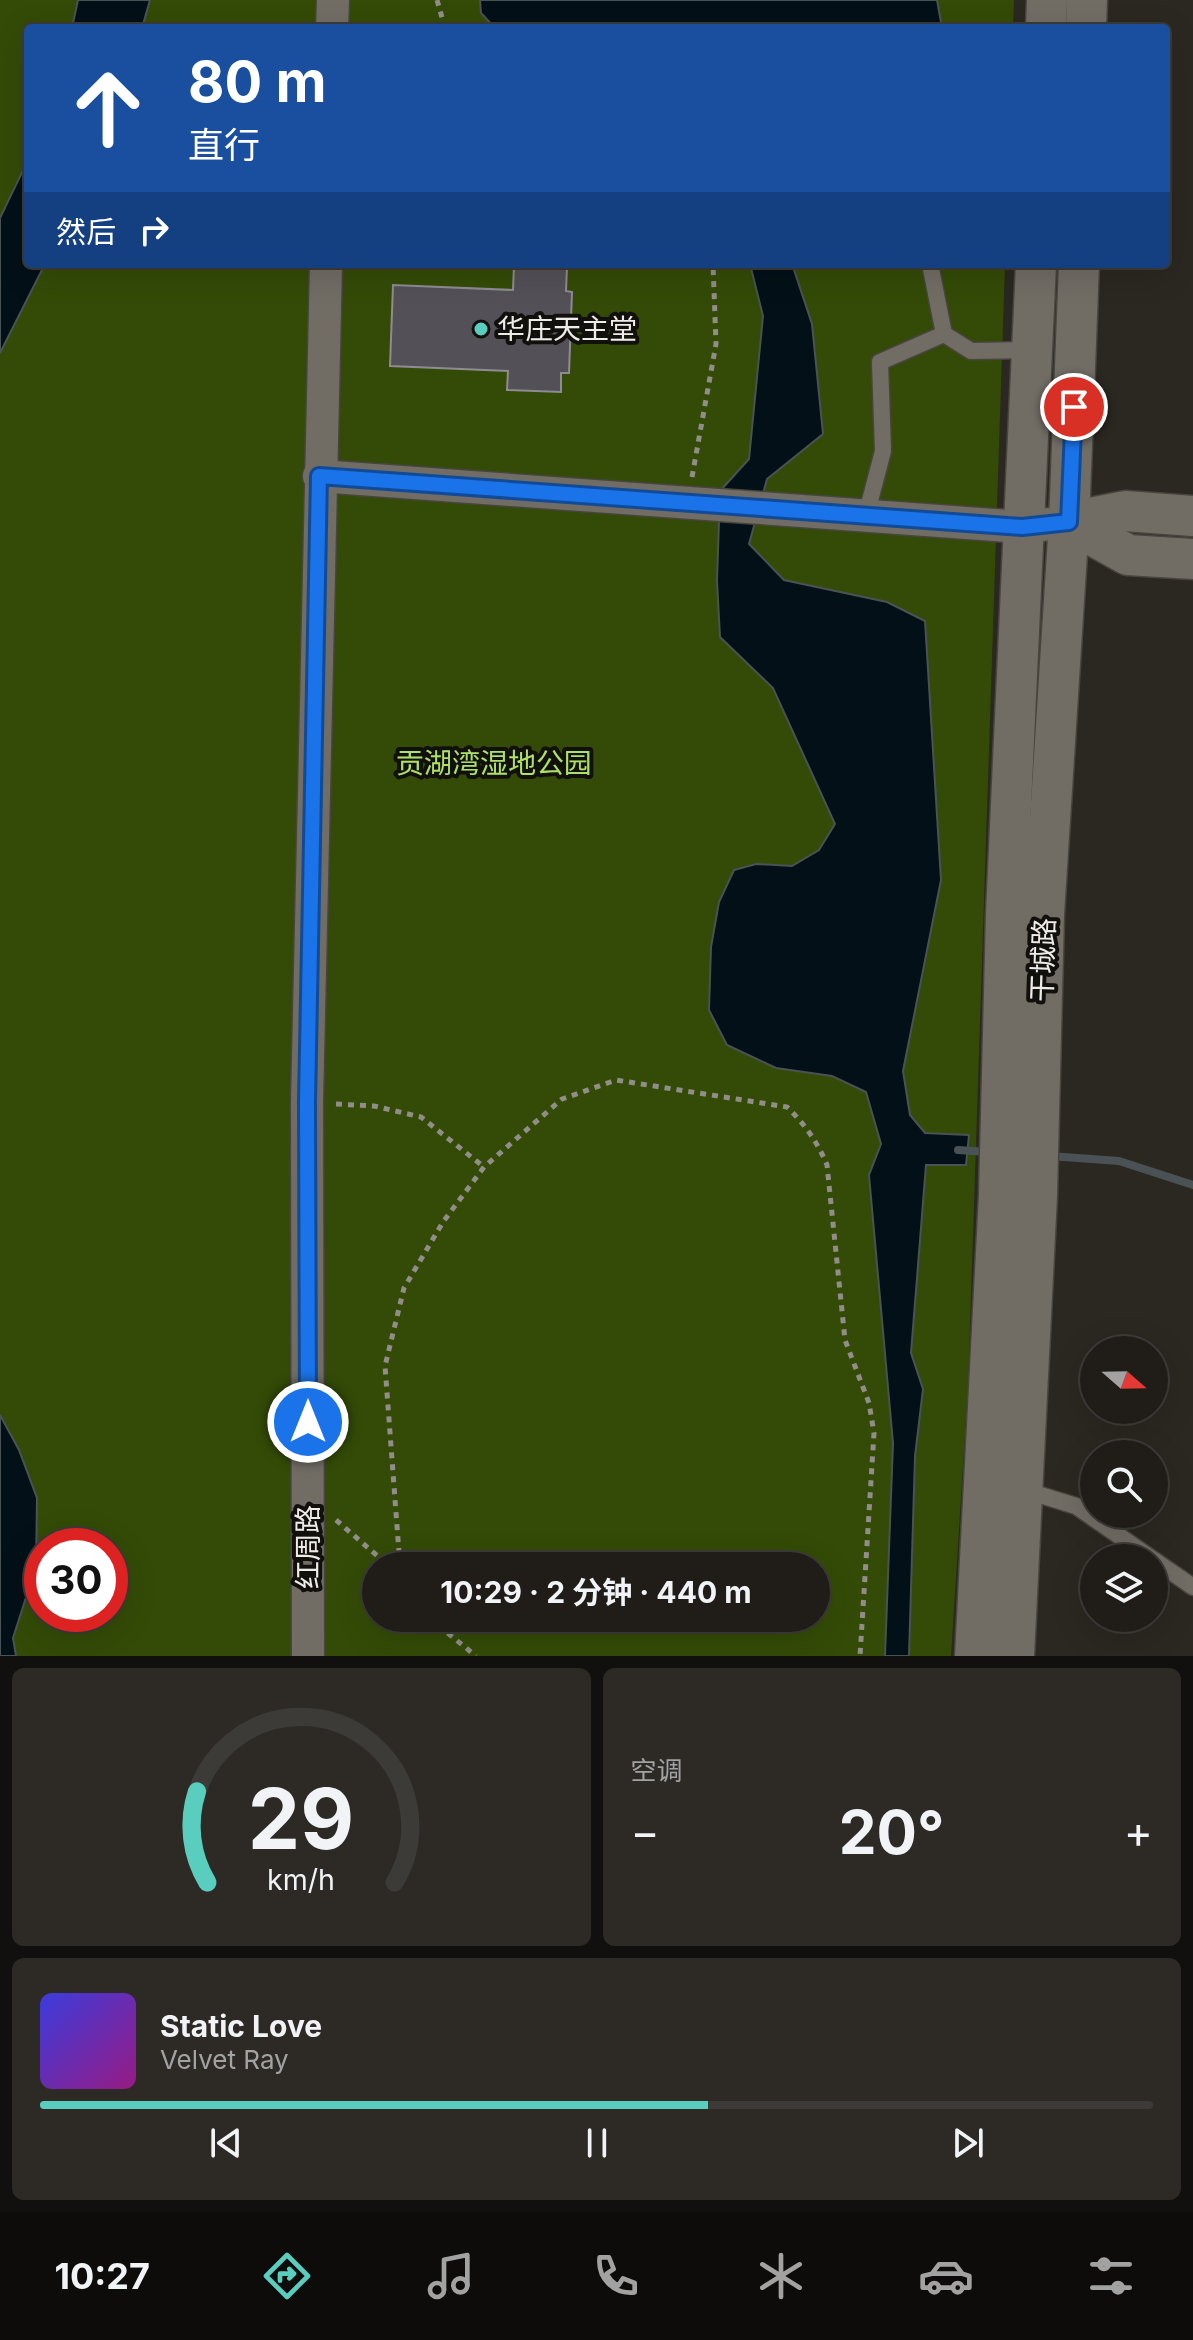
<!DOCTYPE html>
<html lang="zh">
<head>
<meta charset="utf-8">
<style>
  body { margin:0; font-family:Inter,"Noto Sans SC",sans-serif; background:#2d2a26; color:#f1f3f6; height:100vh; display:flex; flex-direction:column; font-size:30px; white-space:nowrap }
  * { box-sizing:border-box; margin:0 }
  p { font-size:26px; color:#a2a2a2 }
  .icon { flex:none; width:44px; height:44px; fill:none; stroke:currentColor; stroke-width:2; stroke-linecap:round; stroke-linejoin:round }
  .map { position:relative; height:1656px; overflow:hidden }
  .details { display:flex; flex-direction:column; gap:12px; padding:12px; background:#12100e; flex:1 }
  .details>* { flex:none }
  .top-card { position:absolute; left:24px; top:24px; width:1146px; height:244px; border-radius:8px; box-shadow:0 8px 32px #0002,0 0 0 2px #3d3b38; background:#1a4fa0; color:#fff; overflow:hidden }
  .needle { width:52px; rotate:110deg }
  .buttons { position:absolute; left:1080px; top:1336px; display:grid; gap:16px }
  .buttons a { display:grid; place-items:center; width:88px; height:88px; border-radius:50%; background:#201d19; box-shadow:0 8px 32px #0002,0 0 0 2px #3d3b38; font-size:40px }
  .speed { position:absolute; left:24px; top:1528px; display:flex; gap:16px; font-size:40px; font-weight:700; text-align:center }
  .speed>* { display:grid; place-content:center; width:104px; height:104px; border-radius:50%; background:#201d19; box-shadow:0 8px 32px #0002,0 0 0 2px #3d3b38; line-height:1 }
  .speed .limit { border:12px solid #d22; background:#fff; color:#111 }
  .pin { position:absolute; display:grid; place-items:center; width:68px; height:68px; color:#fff; margin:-34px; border:4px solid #fff; border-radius:50%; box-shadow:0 2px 8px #0007 }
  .me { position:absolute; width:88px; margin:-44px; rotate:0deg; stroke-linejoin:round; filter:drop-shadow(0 0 6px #0008) }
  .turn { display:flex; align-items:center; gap:28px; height:168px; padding:0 32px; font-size:36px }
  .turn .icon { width:104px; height:104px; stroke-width:2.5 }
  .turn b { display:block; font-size:56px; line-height:68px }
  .then { display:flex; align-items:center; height:76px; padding:0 32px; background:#0003; gap:16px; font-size:30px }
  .big { font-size:60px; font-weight:700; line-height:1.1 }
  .details .card { flex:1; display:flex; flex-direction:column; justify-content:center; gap:12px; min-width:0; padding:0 28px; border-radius:12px; background:#2d2a26 }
  .details .dial { align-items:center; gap:0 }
  .dial svg { height:208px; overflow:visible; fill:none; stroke:#3d3b38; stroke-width:7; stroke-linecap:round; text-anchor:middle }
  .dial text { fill:#f1f3f6; stroke:none }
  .song { display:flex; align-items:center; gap:24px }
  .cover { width:96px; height:96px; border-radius:12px; background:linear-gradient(135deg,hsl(240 70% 55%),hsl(310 70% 35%)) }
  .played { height:8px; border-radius:4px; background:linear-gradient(90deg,#59cebe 60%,#3d3b38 60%) }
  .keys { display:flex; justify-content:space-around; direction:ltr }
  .heat { display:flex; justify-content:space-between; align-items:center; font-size:44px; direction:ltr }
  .details .tiles { flex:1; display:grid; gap:12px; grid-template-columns:1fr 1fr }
  .card:last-child { grid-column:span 2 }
  .trip { position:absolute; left:362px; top:1552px; width:468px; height:80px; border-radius:40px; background:#201d19; box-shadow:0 8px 32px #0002,0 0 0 2px #3d3b38; font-weight:700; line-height:80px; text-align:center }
  .tabs { display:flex; height:128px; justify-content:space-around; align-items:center; background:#0d0c0a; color:#a2a2a2 }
  .tabs .icon { width:56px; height:56px }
  .tabs .selected { color:#59cebe }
  .tabs b { font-size:36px; color:#f1f3f6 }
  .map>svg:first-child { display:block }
  .green { fill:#334b07; fill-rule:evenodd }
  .water { fill:#031017; stroke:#4a5256; stroke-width:2 }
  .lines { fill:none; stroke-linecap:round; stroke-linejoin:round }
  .stream { stroke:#4a5256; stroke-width:8 }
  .building { fill:#545057; stroke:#8f8b92; stroke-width:2 }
  .service-casing { stroke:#48453f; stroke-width:19 }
  .minor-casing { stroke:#48453f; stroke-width:35 }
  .tertiary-casing { stroke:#48453f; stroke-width:43 }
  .path { stroke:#918d88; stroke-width:5; stroke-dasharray:6 6; stroke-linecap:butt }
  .service { stroke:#716d65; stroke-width:16 }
  .minor { stroke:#716d65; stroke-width:32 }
  .tertiary { stroke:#716d65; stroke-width:40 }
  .route-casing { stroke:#114b97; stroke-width:20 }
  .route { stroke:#1a73e8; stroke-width:14 }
  .poi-dot { fill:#59cebe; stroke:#12100d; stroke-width:3 }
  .labels { text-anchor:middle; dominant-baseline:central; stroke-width:8; stroke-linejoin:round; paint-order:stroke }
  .poi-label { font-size:28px; fill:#efece8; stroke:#12100d; text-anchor:start }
  .park-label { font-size:28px; fill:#ade067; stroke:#12100d }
  .street-label { font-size:28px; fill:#efece8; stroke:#12100d }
</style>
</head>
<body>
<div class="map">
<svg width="1193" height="1656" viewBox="0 0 1193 1656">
  <rect width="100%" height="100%" fill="#2b2721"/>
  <path class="green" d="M0,0H1014L1013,28H28V264H1005L968,1387L951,1656H0ZM42,1546H110V1614H42ZM376,1566H816V1618H376Z"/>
  <g class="water">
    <path d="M78,0H150L142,28H72Z"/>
    <path d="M480,0H937L942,28H495L481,13Z"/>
    <path d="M28,160V264H45L0,353V218Z"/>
    <path d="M750,264H792L812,324L823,434L767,479L749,544L784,580L887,602L925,621L941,880L903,1071L910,1115L925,1133L969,1135L966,1165H926L911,1353L923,1389L915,1456L909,1656H885L893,1443L869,1175L881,1144L866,1092L832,1076L776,1068L727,1045L709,1010L711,947L719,902L734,870L756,864L792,866L819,850L835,824L773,688L720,637L717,581L720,491L749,459L763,316Z"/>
    <path d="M0,1415L19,1450L37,1498L36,1566L13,1638L16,1656H0Z"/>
  </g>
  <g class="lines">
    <g class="stream">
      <path d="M958,1150L988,1152"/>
      <path d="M1050,1156L1119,1161L1193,1185"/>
    </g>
  </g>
  <path class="building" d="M514,265L567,267L566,291L572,292L569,373H561V392L507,390L508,371L390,366L393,285L513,290Z"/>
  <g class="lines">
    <defs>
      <g id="service">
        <path d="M944,334L971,351L1032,350"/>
        <path d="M866,516L883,451L880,362L944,334L930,264"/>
        <path d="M1024,1490L1076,1506L1151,1558"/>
        <path d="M1154,1560L1193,1587"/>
      </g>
      <g id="minor">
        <path d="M332,28L333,0"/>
        <path d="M319,476L1022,527L1069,522"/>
        <path d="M308,1656L307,1102L326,264"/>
      </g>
      <g id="tertiary">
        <path d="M1046,28L1047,0"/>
        <path d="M1086,28L1087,0"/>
        <path d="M1069,522L1128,555L1193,559"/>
        <path d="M1069,522L1125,511L1193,516"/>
        <path d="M975,1656L999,1195L1006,913L1036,264"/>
        <path d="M1014,1656L1037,1195L1044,914L1069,522L1079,264"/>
      </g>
    </defs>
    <use href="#service" class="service-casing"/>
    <use href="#minor" class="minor-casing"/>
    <use href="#tertiary" class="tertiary-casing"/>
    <g class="path">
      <path d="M437,0L445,28"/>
      <path d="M692,477L716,344L713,264"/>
      <path d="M336,1104L374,1106L421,1117L484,1167"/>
      <path d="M336,1520L389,1566"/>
      <path d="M400,1566L385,1366L404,1288L443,1222L484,1167L562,1099L616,1080L787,1107C804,1123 818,1143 827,1165L845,1340L869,1403L874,1433L860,1656"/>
      <path d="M429,1618L476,1656"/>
    </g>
    <use href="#service" class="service"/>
    <use href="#minor" class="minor"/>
    <use href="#tertiary" class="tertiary"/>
  </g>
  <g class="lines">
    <defs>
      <path id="route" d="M308,1422L307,1102L319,476L1022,527L1069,522L1074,407"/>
    </defs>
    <use href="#route" class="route-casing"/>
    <use href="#route" class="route"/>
  </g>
  <circle class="poi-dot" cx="481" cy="329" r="8"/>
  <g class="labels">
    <g class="poi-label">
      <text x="497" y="329">华庄天主堂</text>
    </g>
    <g class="park-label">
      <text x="494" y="763">贡湖湾湿地公园</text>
    </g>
    <g class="street-label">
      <text transform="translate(1043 960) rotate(-88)">干城路</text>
      <text transform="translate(308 1547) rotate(-90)">红周路</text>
    </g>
  </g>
</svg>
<div class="buttons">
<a><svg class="needle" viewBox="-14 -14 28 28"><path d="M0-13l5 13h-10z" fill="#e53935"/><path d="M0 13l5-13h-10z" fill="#a2a2a2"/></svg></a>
<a><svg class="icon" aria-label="search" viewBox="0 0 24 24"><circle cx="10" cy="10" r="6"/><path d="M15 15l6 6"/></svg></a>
<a><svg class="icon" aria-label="layers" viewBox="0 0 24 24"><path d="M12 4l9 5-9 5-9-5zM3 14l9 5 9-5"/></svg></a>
</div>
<div class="speed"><div class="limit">30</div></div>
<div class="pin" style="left:1074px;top:407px;background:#d93025"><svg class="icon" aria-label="arrive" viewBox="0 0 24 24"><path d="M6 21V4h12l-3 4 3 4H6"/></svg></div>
<svg class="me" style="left:308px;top:1422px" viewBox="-20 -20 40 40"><circle r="17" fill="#1a73e8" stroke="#fff" stroke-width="3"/><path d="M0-11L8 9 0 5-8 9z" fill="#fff"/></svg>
<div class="trip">10:29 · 2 分钟 · 440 m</div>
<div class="top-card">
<div class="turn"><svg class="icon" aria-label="ahead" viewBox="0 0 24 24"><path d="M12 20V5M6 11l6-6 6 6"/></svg><div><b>80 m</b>直行</div></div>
<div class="then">然后<svg class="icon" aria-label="right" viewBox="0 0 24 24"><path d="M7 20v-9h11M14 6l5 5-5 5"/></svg></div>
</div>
</div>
<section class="details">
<div class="tiles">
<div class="card dial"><svg viewBox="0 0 100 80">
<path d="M14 69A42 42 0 1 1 86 69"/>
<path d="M14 69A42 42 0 0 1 10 34" stroke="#59cebe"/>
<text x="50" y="56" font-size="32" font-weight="700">29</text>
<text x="50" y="72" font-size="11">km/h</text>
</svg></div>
<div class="card"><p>空调</p>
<div class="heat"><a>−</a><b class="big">20°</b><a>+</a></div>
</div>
<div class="card">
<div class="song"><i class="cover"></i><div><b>Static Love</b><p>Velvet Ray</p></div></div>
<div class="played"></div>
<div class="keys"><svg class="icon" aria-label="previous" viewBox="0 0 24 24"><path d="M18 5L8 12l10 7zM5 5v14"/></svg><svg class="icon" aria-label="pause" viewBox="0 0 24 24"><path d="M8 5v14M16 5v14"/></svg><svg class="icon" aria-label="next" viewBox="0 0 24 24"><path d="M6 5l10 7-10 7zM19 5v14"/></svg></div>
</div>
</div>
</section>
<nav class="tabs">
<b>10:27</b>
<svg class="icon selected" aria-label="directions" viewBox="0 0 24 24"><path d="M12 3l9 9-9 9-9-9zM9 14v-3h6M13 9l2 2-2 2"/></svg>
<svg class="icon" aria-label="music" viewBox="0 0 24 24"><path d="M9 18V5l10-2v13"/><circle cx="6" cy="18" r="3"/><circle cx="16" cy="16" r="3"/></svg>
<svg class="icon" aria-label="phone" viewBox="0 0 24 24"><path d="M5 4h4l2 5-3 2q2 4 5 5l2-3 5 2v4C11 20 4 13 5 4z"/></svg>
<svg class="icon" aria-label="climate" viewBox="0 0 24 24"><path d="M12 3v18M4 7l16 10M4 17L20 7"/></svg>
<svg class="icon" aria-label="car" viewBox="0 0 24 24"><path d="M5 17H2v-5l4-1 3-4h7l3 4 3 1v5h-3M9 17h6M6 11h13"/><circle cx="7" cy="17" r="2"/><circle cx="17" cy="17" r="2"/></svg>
<svg class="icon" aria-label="filters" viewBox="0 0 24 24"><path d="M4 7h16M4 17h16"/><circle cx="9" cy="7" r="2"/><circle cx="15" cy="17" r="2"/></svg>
</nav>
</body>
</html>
